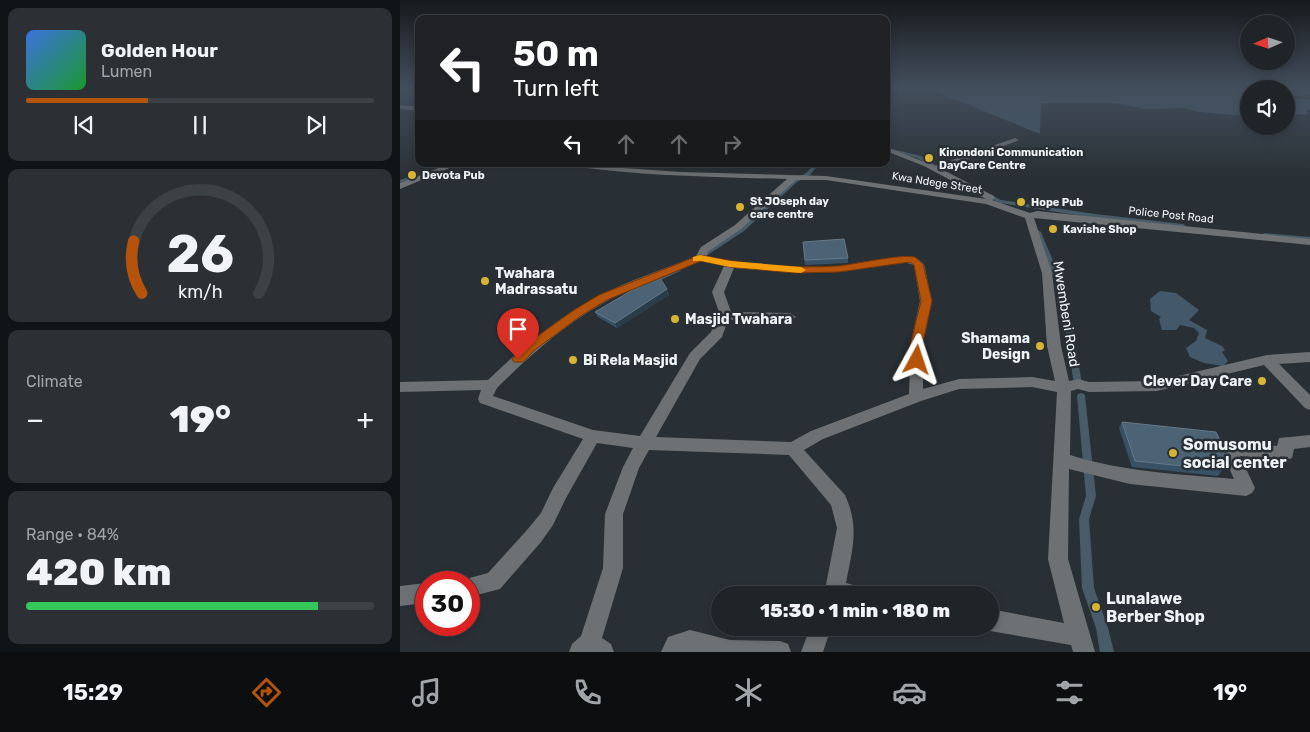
<!DOCTYPE html>
<html lang="en">
<head>
<meta charset="utf-8">
<style>
  body { margin:0; font-family:Rubik,sans-serif; background:#2c3034; color:#f1f3f6; height:100vh; display:flex; flex-direction:column; font-size:19px; white-space:nowrap }
  * { box-sizing:border-box; margin:0 }
  p { font-size:16px; color:#a1a4a8 }
  .icon { flex:none; width:28px; height:28px; fill:none; stroke:currentColor; stroke-width:2; stroke-linecap:round; stroke-linejoin:round }
  .map { position:relative; flex:1; overflow:hidden }
  .panel { display:flex; flex-direction:column; gap:8px; padding:8px; background:#111416; width:400px }
  .panel>* { flex:none }
  .banner { position:absolute; left:15px; top:15px; width:475px; height:152px; border-radius:10px; box-shadow:0 2px 8px #0003,0 0 0 1px #3c4145; background:#202124; color:#fff; overflow:hidden }
  .needle { width:32px; rotate:267deg }
  .buttons { position:absolute; left:840px; top:15px; display:grid; gap:10px }
  .buttons a { display:grid; place-items:center; width:55px; height:55px; border-radius:50%; background:#1f2428; box-shadow:0 2px 8px #0003,0 0 0 1px #3c4145; font-size:25px }
  .speed { position:absolute; left:15px; top:571px; display:flex; gap:10px; font-size:25px; font-weight:700; text-align:center }
  .speed>* { display:grid; place-content:center; width:65px; height:65px; border-radius:50%; background:#1f2428; box-shadow:0 2px 8px #0003,0 0 0 1px #3c4145; line-height:1 }
  .speed .limit { border:8px solid #d22; background:#fff; color:#111 }
  .pin { position:absolute; display:grid; place-items:center; width:42px; height:42px; color:#fff; margin:-51px -21px; border-radius:50% 50% 50% 0; rotate:-45deg; box-shadow:0 0 5px #0007 }
  .pin .icon { rotate:45deg }
  .me { position:absolute; width:55px; margin:-28px; rotate:5deg; stroke-linejoin:round; filter:drop-shadow(0 0 4px #0008) }
  .turn { display:flex; align-items:center; gap:18px; height:105px; padding:0 15px; font-size:22px }
  .turn .icon { width:65px; height:65px; stroke-width:2.5 }
  .turn b { display:block; font-size:35px; line-height:42px }
  .lanes { display:flex; align-items:center; height:48px; padding:0 15px; background:#0003; justify-content:center; gap:25px; direction:ltr }
  .lanes .off { opacity:.35 }
  .big { font-size:38px; font-weight:800; line-height:1.1 }
  .panel .widget { flex:1; display:flex; flex-direction:column; justify-content:center; gap:8px; min-width:0; padding:0 18px; border-radius:10px; background:#2c3034 }
  .panel .dial { align-items:center; gap:0 }
  .dial svg { height:130px; overflow:visible; fill:none; stroke:#3c4145; stroke-width:7; stroke-linecap:round; text-anchor:middle }
  .dial text { fill:#f1f3f6; stroke:none }
  .song { display:flex; align-items:center; gap:15px }
  .cover { width:60px; height:60px; border-radius:8px; background:linear-gradient(135deg,hsl(220 70% 55%),hsl(130 70% 35%)) }
  .played { height:5px; border-radius:2px; background:linear-gradient(90deg,#b45309 35%,#3c4145 35%) }
  .keys { display:flex; justify-content:space-around; direction:ltr }
  .heat { display:flex; justify-content:space-between; align-items:center; font-size:28px; direction:ltr }
  .charge { height:8px; border-radius:4px; background:linear-gradient(90deg,#34c759 84%,#3c4145 0) }
  .trip { position:absolute; left:311px; top:586px; width:288px; height:50px; border-radius:25px; background:#1f2428; box-shadow:0 2px 8px #0003,0 0 0 1px #3c4145; font-weight:800; line-height:50px; text-align:center }
  .dock { display:flex; height:80px; justify-content:space-around; align-items:center; background:#0c0e10; color:#a1a4a8 }
  .dock .icon { width:35px; height:35px }
  .dock .current { color:#b45309 }
  .dock b { font-size:22px; color:#f1f3f6 }
  main { display:flex; flex:1; min-height:0 }
  .map>svg:first-child { display:block }
  .built { fill:#2d3a44 }
  .green { fill:#43596a }
  .lines { fill:none; stroke-linecap:round; stroke-linejoin:round }
  .stream { fill:#485b69; fill-rule:evenodd }
  .minor { fill:#6d7173; fill-rule:evenodd }
  .wall { fill:#385165 }
  .shaded-wall { fill:#2a3d4b }
  .building { fill:#4b6375; stroke:#657989 }
  .route { fill:#b45309; stroke:#753606 }
  .slow { fill:#f59e0b }
  .poi-dot { fill:#d8b434; stroke:#293035; stroke-width:2 }
  .labels { text-anchor:middle; dominant-baseline:central; stroke-width:5; stroke-linejoin:round; paint-order:stroke }
  .far-poi-label { font-size:11px; font-weight:bold; fill:#eef3f6; stroke:#293035; text-anchor:start }
  .far-street-label { font-size:11px; fill:#eef3f6; stroke:#293035 }
  .poi-label { font-size:14px; font-weight:bold; fill:#eef3f6; stroke:#293035; text-anchor:start }
  .street-label { font-size:14px; fill:#eef3f6; stroke:#293035 }
  .near-poi-label { font-size:16px; font-weight:bold; fill:#eef3f6; stroke:#293035; text-anchor:start }
</style>
</head>
<body>
<main>
<section class="panel">
<div class="widget">
<div class="song"><i class="cover"></i><div><b>Golden Hour</b><p>Lumen</p></div></div>
<div class="played"></div>
<div class="keys"><svg class="icon" aria-label="previous" viewBox="0 0 24 24"><path d="M18 5L8 12l10 7zM5 5v14"/></svg><svg class="icon" aria-label="pause" viewBox="0 0 24 24"><path d="M8 5v14M16 5v14"/></svg><svg class="icon" aria-label="next" viewBox="0 0 24 24"><path d="M6 5l10 7-10 7zM19 5v14"/></svg></div>
</div>
<div class="widget dial"><svg viewBox="0 0 100 80">
<path d="M14 69A42 42 0 1 1 86 69"/>
<path d="M14 69A42 42 0 0 1 9 37" stroke="#b45309"/>
<text x="50" y="56" font-size="32" font-weight="700">26</text>
<text x="50" y="72" font-size="11">km/h</text>
</svg></div>
<div class="widget"><p>Climate</p>
<div class="heat"><a>−</a><b class="big">19°</b><a>+</a></div>
</div>
<div class="widget"><p>Range · 84%</p><b class="big">420 km</b><div class="charge"></div></div>
</section>
<div class="map">
<svg width="910" height="652" viewBox="0 0 910 652">
  <rect width="100%" height="100%" fill="#293035"/>
  <path class="built" d="M0,87H19V105L0,103Z"/>
  <g class="green">
    <path d="M525,87H910V95L892,96L895,99H910V110H905L909,114L886,115V89H849V116L798,112L785,108L744,109L717,103H641L640,134Z"/>
    <path d="M760,291L776,293L799,310L789,320L807,330L805,338L822,346L825,350L822,352L828,361L823,366L804,363L790,357L786,348L796,341L799,333L794,328L780,325L776,330H762L759,319L761,317L751,311L750,299Z"/>
  </g>
  <g class="lines">
    <g class="stream">
      <path d="M486,148H488L521,156L540,168L536,169L517,158L486,150Z"/>
      <path d="M415,164H419L410,175L397,182L344,231L303,258H299V256L340,229L393,180L406,173Z"/>
      <path d="M15,175H17V177L0,183V180Z"/>
      <path d="M583,193H587L601,200L695,214L783,224L786,226L783,228L695,218L600,203L583,195Z"/>
      <path d="M638,230L641,232L666,292L682,384L681,386H675L674,384L660,292L635,232Z"/>
      <path d="M864,233L910,237V241L862,236L861,235Z"/>
      <path d="M278,268L281,270L280,271L257,282H253L252,281Z"/>
      <path d="M681,393L684,394L685,396L696,496L689,519L694,588L708,628L714,652H700L696,628L682,588L679,519L686,496L677,396L678,394Z"/>
    </g>
    <g class="minor">
      <path d="M0,105L19,107V111L0,109Z"/>
      <path d="M615,138L619,140L617,141L541,169L594,196L595,198L592,200L630,213L637,211L910,239V245L634,218L652,273L661,346L669,381L678,379L689,382L757,381L867,355L910,352V362L879,364L910,395V410L905,408L864,365L757,391L689,392L678,389L671,391L670,455C723,472 779,474 834,479L823,454L829,444L835,442L877,446L879,438L910,435V447L894,449L892,458L886,460L840,456L855,488L852,493L846,496L730,484L669,469L668,559L695,652H673L671,645L590,631L583,628H590V609L664,623L648,559L657,392L632,387L559,389L521,401L423,439L404,450L445,495C460,528 452,550 446,583L464,588L467,595H424L437,528L431,505L389,455L249,450L239,468L223,514V568L202,638L211,644L214,652H169L172,644L181,636L203,568L205,514L223,467L233,448L197,443L166,498L153,525L141,542L100,589L69,597V582H61L62,580L88,573L127,530L141,513L153,488L183,439L80,403L78,399L81,390L0,392V382L88,380C121,348 156,319 197,297C226,281 265,269 296,256L301,247L335,225L387,179C314,177 243,176 171,166L167,164L281,172L426,176L586,199L524,166L486,151V147L535,166ZM396,180H426L586,204L625,218L642,273L647,346L655,381L632,377L559,379L523,389V342L532,301L524,264L515,257L504,256C483,259 461,264 440,266C396,270 349,265 306,256L309,251L341,229ZM301,261L324,266L312,292L319,312L311,332L290,353L240,436L193,430L93,396L97,388C130,355 164,325 205,302C232,286 271,274 301,261ZM504,262L514,265L520,301L511,342L509,394L411,431L391,442L256,437L300,359L322,337L328,320L390,321L396,317L390,313L331,312L324,292L334,268L395,273L439,272Z"/>
      <path d="M49,164H59L0,189V183Z"/>
      <path d="M26,583V603L0,606V586Z"/>
      <path d="M410,628H431L423,652H401Z"/>
      <path d="M290,630L330,640L380,641L388,644L391,652H261L268,637Z"/>
    </g>
  </g>
  <g class="wall">
    <path d="M403,242L448,258V263L405,265Z"/>
    <path d="M267,289L269,295L217,328L198,317L195,312Z"/>
    <path d="M722,422L832,464L828,469H822V470L818,476L732,467L719,428Z"/>
  </g>
  <path class="shaded-wall" d="M267,289L269,295L217,328L215,323Z"/>
  <g class="building">
    <path d="M444,239L448,258L405,260L403,242Z"/>
    <path d="M258,275L267,289L215,323L195,312Z"/>
    <path d="M722,422L816,432L832,464L818,462L822,470L735,461Z"/>
  </g>
  <linearGradient id="sky" x2="0" y2="1"><stop stop-color="#171a1d"/><stop offset="0.49" stop-color="#434e5c"/><stop offset="1" stop-color="#434e5c" stop-opacity="0"/></linearGradient>
  <rect width="910" height="178" fill="url(#sky)"/>
  <path class="route" d="M300,255C345,264 392,269 438,266C457,264 499,254 515,257L523,264L532,301L523,342V360L517,365L511,360V342L521,301L514,265L510,262L439,272L395,273L330,267L301,261L207,300L182,315L136,349L123,362H114L112,359L128,343L174,310L199,295Z"/>
  <path class="slow" d="M300,255L330,261L401,267L406,270L401,273L330,267L301,261H293V257Z"/>
  <g class="poi-dot">
    <circle cx="529" cy="158" r="5"/>
    <circle cx="12" cy="175" r="5"/>
    <circle cx="621" cy="202" r="5"/>
    <circle cx="340" cy="207" r="5"/>
    <circle cx="653" cy="229" r="5"/>
    <circle cx="85" cy="281" r="5"/>
    <circle cx="275" cy="319" r="5"/>
    <circle cx="640" cy="346" r="5"/>
    <circle cx="173" cy="360" r="5"/>
    <circle cx="862" cy="381" r="5"/>
    <circle cx="773" cy="453" r="5"/>
    <circle cx="696" cy="607" r="5"/>
  </g>
  <g class="labels">
    <g class="far-poi-label">
      <text x="539" y="152">Kinondoni Communication<tspan x="539" dy="13">DayCare Centre</tspan></text>
      <text x="22" y="175">Devota Pub</text>
      <text x="350" y="201">St JOseph day<tspan x="350" dy="13">care centre</tspan></text>
      <text x="631" y="202">Hope Pub</text>
      <text x="663" y="229">Kavishe Shop</text>
    </g>
    <g class="far-street-label">
      <text transform="translate(537 183) rotate(9)">Kwa Ndege Street</text>
      <text transform="translate(771 215) rotate(6)">Police Post Road</text>
    </g>
    <g class="poi-label">
      <text x="95" y="273">Twahara<tspan x="95" dy="16">Madrassatu</tspan></text>
      <text x="285" y="319">Masjid Twahara</text>
      <text x="630" y="338" text-anchor="end">Shamama<tspan x="630" dy="16">Design</tspan></text>
      <text x="183" y="360">Bi Rela Masjid</text>
      <text x="852" y="381" text-anchor="end">Clever Day Care</text>
    </g>
    <g class="street-label">
      <text transform="translate(666 314) rotate(81)">Mwembeni Road</text>
    </g>
    <g class="near-poi-label">
      <text x="783" y="444">Somusomu<tspan x="783" dy="18">social center</tspan></text>
      <text x="706" y="598">Lunalawe<tspan x="706" dy="18">Berber Shop</tspan></text>
    </g>
  </g>
</svg>
<div class="buttons">
<a><svg class="needle" viewBox="-14 -14 28 28"><path d="M0-13l5 13h-10z" fill="#e53935"/><path d="M0 13l5-13h-10z" fill="#a1a4a8"/></svg></a>
<a><svg class="icon" aria-label="sound" viewBox="0 0 24 24"><path d="M4 9h4l5-4v14l-5-4H4zM17 9q2 3 0 6"/></svg></a>
</div>
<div class="speed"><div class="limit">30</div></div>
<div class="pin" style="left:118px;top:359px;background:#d93025"><svg class="icon" aria-label="arrive" viewBox="0 0 24 24"><path d="M6 21V4h12l-3 4 3 4H6"/></svg></div>
<svg class="me" style="left:517px;top:360px" viewBox="-20 -20 40 40"><path d="M0-17L14 15 0 8-14 15z" fill="#b45309" stroke="#fff" stroke-width="4"/></svg>
<div class="trip">15:30 · 1 min · 180 m</div>
<div class="banner">
<div class="turn"><svg class="icon" aria-label="left" viewBox="0 0 24 24"><path d="M17 20v-9H6M10 6l-5 5 5 5"/></svg><div><b>50 m</b>Turn left</div></div>
<div class="lanes"><svg class="icon" aria-label="left" viewBox="0 0 24 24"><path d="M17 20v-9H6M10 6l-5 5 5 5"/></svg><svg class="icon off" aria-label="ahead" viewBox="0 0 24 24"><path d="M12 20V5M6 11l6-6 6 6"/></svg><svg class="icon off" aria-label="ahead" viewBox="0 0 24 24"><path d="M12 20V5M6 11l6-6 6 6"/></svg><svg class="icon off" aria-label="right" viewBox="0 0 24 24"><path d="M7 20v-9h11M14 6l5 5-5 5"/></svg></div>
</div>
</div>
</main>
<nav class="dock">
<b>15:29</b>
<svg class="icon current" aria-label="directions" viewBox="0 0 24 24"><path d="M12 3l9 9-9 9-9-9zM9 14v-3h6M13 9l2 2-2 2"/></svg>
<svg class="icon" aria-label="music" viewBox="0 0 24 24"><path d="M9 18V5l10-2v13"/><circle cx="6" cy="18" r="3"/><circle cx="16" cy="16" r="3"/></svg>
<svg class="icon" aria-label="phone" viewBox="0 0 24 24"><path d="M5 4h4l2 5-3 2q2 4 5 5l2-3 5 2v4C11 20 4 13 5 4z"/></svg>
<svg class="icon" aria-label="climate" viewBox="0 0 24 24"><path d="M12 3v18M4 7l16 10M4 17L20 7"/></svg>
<svg class="icon" aria-label="car" viewBox="0 0 24 24"><path d="M5 17H2v-5l4-1 3-4h7l3 4 3 1v5h-3M9 17h6M6 11h13"/><circle cx="7" cy="17" r="2"/><circle cx="17" cy="17" r="2"/></svg>
<svg class="icon" aria-label="filters" viewBox="0 0 24 24"><path d="M4 7h16M4 17h16"/><circle cx="9" cy="7" r="2"/><circle cx="15" cy="17" r="2"/></svg>
<b>19°</b>
</nav>
</body>
</html>
